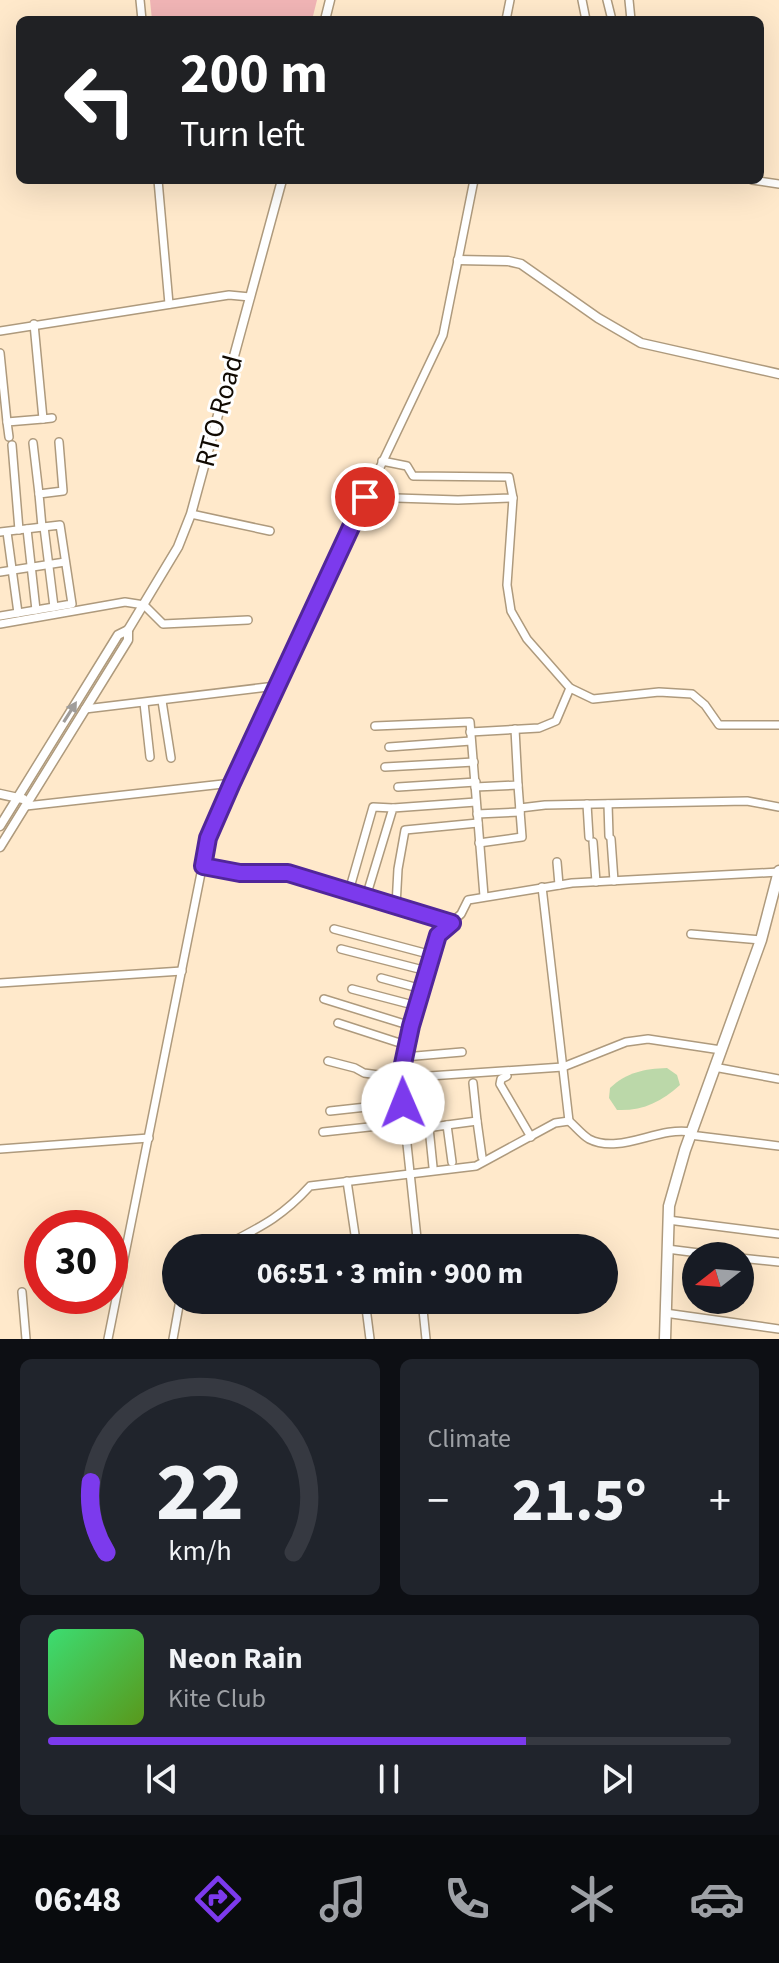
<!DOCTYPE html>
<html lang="en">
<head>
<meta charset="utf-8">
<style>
  body { margin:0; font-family:"Source Sans 3",sans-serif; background:#20242c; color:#f1f3f6; height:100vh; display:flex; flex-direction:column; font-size:30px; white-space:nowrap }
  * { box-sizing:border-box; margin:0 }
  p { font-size:26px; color:#9ea1a6 }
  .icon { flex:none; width:44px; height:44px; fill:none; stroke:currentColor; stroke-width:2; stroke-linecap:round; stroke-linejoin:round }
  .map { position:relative; height:1339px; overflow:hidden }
  .side { display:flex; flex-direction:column; gap:20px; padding:20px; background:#0d0f14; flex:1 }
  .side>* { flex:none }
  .hud { position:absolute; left:16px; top:16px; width:748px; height:168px; border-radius:12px; box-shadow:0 8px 32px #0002; background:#202124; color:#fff; overflow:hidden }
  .needle { width:52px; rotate:253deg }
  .buttons { position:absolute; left:682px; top:1242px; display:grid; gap:16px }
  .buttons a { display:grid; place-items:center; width:72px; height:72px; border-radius:50%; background:#171b24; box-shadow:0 8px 32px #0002; font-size:40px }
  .speed { position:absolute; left:24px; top:1210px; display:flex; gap:16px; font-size:40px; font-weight:700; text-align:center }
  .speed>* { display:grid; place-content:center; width:104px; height:104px; border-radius:50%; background:#171b24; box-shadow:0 8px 32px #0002; line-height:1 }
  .speed .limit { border:12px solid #d22; background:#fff; color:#111 }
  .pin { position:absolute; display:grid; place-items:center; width:68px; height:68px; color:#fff; margin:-34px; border:4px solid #fff; border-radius:50%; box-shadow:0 2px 8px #0007 }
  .me { position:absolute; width:88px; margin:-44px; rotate:359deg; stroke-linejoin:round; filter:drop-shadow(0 0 6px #0008) }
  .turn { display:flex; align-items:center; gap:28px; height:168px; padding:0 32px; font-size:36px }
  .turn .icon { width:104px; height:104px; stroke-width:2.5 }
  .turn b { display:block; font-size:56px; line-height:68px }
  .big { font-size:60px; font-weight:700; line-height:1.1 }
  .side .widget { flex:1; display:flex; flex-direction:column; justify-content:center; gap:12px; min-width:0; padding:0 28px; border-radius:12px; background:#20242c }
  .side .dial { align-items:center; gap:0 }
  .dial svg { height:208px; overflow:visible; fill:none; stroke:#363941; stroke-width:7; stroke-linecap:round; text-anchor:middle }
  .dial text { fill:#f1f3f6; stroke:none }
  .song { display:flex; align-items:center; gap:24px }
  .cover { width:96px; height:96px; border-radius:12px; background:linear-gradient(135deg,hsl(140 70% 55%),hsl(90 70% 35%)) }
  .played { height:8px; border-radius:4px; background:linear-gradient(90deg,#7c3aed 70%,#363941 70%) }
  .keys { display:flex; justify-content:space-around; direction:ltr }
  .heat { display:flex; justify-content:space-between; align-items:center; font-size:44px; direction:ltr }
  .side .tiles { flex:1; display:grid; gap:20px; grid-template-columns:1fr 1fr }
  .widget:last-child { grid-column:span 2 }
  .trip { position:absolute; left:162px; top:1234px; width:456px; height:80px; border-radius:40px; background:#171b24; box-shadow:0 8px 32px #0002; font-weight:700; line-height:80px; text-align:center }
  .tab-bar { display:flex; height:128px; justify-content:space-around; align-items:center; background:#090b0e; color:#9ea1a6 }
  .tab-bar .icon { width:56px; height:56px }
  .tab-bar .on { color:#7c3aed }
  .tab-bar b { font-size:36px; color:#f1f3f6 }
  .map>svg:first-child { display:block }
  .green { fill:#f1b5b6 }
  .water { fill:#bbd8a9 }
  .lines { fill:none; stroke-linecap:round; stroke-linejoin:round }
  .minor-casing { stroke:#ae9a7d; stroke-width:10 }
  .tertiary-casing { stroke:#ae9a7d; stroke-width:11 }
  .secondary-casing { stroke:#ae9a7d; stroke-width:13 }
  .minor { stroke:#fff; stroke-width:7 }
  .tertiary { stroke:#fff; stroke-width:8 }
  .secondary { stroke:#fff; stroke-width:10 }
  .oneway { fill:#a09d9a }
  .route-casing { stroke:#51269a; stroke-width:20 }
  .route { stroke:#7c3aed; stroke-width:14 }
  .labels { text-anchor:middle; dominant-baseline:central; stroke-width:6; stroke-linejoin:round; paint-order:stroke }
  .street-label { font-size:28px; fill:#110a02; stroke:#fff }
</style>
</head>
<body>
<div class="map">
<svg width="779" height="1339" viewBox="0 0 779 1339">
  <rect width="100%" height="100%" fill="#ffe9cb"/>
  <path class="green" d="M150,0H317L312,20H152Z"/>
  <path class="water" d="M667,1068L677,1075L680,1085C661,1102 643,1111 617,1110L609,1098L610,1088C627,1072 644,1069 667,1068Z"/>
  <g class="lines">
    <defs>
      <g id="minor">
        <path d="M140,0L142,20"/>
        <path d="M582,0L586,20"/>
        <path d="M607,0L612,20"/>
        <path d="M629,0L631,20"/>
        <path d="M506,20L510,0"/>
        <path d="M158,180L169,304"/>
        <path d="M752,180L779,184"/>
        <path d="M34,324L43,419L52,418"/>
        <path d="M0,331L229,295L250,297"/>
        <path d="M0,353L7,422"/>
        <path d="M9,437L7,422L43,419"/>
        <path d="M33,443L39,494"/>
        <path d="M12,445L19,530"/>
        <path d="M365,497L458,500L513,498L509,477L413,476L407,466L382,461"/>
        <path d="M513,498L507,585L511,611L527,639L570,688L593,699L659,692L692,694L705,705L719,725H779"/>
        <path d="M191,514L270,531"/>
        <path d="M42,527L39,494L63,491L59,442"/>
        <path d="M44,527L54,607"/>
        <path d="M27,529L36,610"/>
        <path d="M0,532L60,525L72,604L0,616"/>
        <path d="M7,532L18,613"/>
        <path d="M0,572L65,562"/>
        <path d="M0,624L125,602L144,605L163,624L248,620"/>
        <path d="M162,701L171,758"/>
        <path d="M144,703L150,757"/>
        <path d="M85,709L276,686"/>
        <path d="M375,726L470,722L484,896"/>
        <path d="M470,732L539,728L556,721L570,688"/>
        <path d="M389,747L471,741"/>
        <path d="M385,767L474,762"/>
        <path d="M398,787L476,782"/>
        <path d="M475,787L518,785L515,729"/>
        <path d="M587,804L589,837"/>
        <path d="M608,804L609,836"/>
        <path d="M26,806L232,783"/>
        <path d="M520,808L545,805L747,801L779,807"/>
        <path d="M477,814L520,812"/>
        <path d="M611,839L614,881"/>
        <path d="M593,842L596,882"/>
        <path d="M479,843L522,837L518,785"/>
        <path d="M557,862L559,885"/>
        <path d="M203,866L240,873H288L452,923"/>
        <path d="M349,891L373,807L393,808"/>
        <path d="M366,897L393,808L476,802"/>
        <path d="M396,906L398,869L405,830L478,823"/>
        <path d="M334,929L432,955"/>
        <path d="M691,934L761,940"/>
        <path d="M341,949L427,971"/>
        <path d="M381,978L422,989"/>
        <path d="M0,983L182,971"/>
        <path d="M352,989L417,1006"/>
        <path d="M324,999L411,1026"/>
        <path d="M338,1023L406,1045"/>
        <path d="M404,1057L462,1052"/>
        <path d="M328,1061L355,1068L364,1073L400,1078L563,1067L626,1042L648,1039L721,1050"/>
        <path d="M714,1067L779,1079"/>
        <path d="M507,1076L501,1079L500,1084L531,1137"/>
        <path d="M426,1098L433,1167"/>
        <path d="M330,1111L403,1103"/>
        <path d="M477,1121L482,1157"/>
        <path d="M569,1121C575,1126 582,1135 589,1139C620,1155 658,1126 691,1132"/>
        <path d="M447,1125L477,1121L473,1083"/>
        <path d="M407,1131L447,1125L452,1162"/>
        <path d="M323,1132L406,1123"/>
        <path d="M690,1135L779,1146"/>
        <path d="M0,1149L149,1138"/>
        <path d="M347,1181L357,1248"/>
        <path d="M668,1220L779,1234"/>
        <path d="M220,1248C258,1228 280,1219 310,1186L476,1166L555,1123L569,1121L542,887"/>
        <path d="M418,1248L400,1078L411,1026L438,935L461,914L468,900L572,883L779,872"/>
        <path d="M667,1249L723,1256"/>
        <path d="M740,1258L779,1262"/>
        <path d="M22,1292L26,1339"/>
        <path d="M365,1300L370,1339"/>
        <path d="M422,1300L426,1339"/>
        <path d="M665,1313L779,1329"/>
        <path d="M108,1339L208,838L276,686L443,335L474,180"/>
        <path d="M173,1339L180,1300"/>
      </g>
      <g id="tertiary">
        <path d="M325,20L330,0"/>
        <path d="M458,260L508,261L521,264L598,318L641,343L779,374"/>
        <path d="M0,794L23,799"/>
        <path d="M0,826L118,635L128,630L178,547L191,514L282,180"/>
        <path d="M0,847L128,640V630"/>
      </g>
      <path id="secondary" d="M665,1339L669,1206L685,1150L761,940L779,871"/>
    </defs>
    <use href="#minor" class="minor-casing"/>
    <use href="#tertiary" class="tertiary-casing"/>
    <use href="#secondary" class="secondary-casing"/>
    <use href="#minor" class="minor"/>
    <use href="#tertiary" class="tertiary"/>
    <use href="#secondary" class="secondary"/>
  </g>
  <defs><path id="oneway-solid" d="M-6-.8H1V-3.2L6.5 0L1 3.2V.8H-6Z" transform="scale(2)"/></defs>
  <use class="oneway" href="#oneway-solid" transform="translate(70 712) rotate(-58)"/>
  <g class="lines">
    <defs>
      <path id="route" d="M365,497L232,783L208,838L203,866L240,873H288L452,923L438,935L411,1026L400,1078L403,1103"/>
    </defs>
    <use href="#route" class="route-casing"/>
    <use href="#route" class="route"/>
  </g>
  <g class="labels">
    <g class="street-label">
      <text transform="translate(219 411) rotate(-75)">RTO Road</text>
    </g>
  </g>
</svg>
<div class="buttons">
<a><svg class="needle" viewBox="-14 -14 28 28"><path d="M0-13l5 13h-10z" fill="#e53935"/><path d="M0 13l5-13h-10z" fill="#9ea1a6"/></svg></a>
</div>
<div class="speed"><div class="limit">30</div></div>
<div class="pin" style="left:365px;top:497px;background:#d93025"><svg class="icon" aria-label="arrive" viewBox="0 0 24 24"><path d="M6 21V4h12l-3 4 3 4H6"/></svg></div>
<svg class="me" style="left:403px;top:1103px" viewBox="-20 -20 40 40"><circle r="19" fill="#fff"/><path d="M0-13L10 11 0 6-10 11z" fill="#7c3aed"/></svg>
<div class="trip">06:51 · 3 min · 900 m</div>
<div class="hud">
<div class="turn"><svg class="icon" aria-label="left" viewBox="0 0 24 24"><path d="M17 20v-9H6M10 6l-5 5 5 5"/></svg><div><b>200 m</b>Turn left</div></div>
</div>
</div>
<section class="side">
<div class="tiles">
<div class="widget dial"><svg viewBox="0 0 100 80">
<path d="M14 69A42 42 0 1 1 86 69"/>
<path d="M14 69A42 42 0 0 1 8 42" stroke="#7c3aed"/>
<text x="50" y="56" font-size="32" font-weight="700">22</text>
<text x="50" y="72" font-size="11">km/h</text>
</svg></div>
<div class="widget"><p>Climate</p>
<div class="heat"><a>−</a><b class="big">21.5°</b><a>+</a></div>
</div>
<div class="widget">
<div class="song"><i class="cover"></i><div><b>Neon Rain</b><p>Kite Club</p></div></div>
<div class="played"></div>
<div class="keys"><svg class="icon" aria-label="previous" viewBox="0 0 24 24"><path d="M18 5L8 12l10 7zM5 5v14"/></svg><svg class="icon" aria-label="pause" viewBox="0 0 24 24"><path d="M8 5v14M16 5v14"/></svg><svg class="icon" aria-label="next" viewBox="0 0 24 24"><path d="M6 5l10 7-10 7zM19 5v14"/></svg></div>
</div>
</div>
</section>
<nav class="tab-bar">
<b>06:48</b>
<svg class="icon on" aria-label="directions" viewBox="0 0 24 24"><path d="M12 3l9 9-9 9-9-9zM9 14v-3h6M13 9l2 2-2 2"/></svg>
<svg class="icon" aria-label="music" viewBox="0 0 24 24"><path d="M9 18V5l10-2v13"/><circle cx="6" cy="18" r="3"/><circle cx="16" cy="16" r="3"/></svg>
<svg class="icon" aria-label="phone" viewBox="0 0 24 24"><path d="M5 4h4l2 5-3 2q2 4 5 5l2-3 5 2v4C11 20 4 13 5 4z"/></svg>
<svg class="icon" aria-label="climate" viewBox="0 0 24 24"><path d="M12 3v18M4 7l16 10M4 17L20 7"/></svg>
<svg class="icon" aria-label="car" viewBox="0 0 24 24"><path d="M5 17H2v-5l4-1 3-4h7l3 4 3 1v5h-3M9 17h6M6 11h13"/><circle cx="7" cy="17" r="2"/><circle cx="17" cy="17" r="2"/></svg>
</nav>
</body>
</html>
